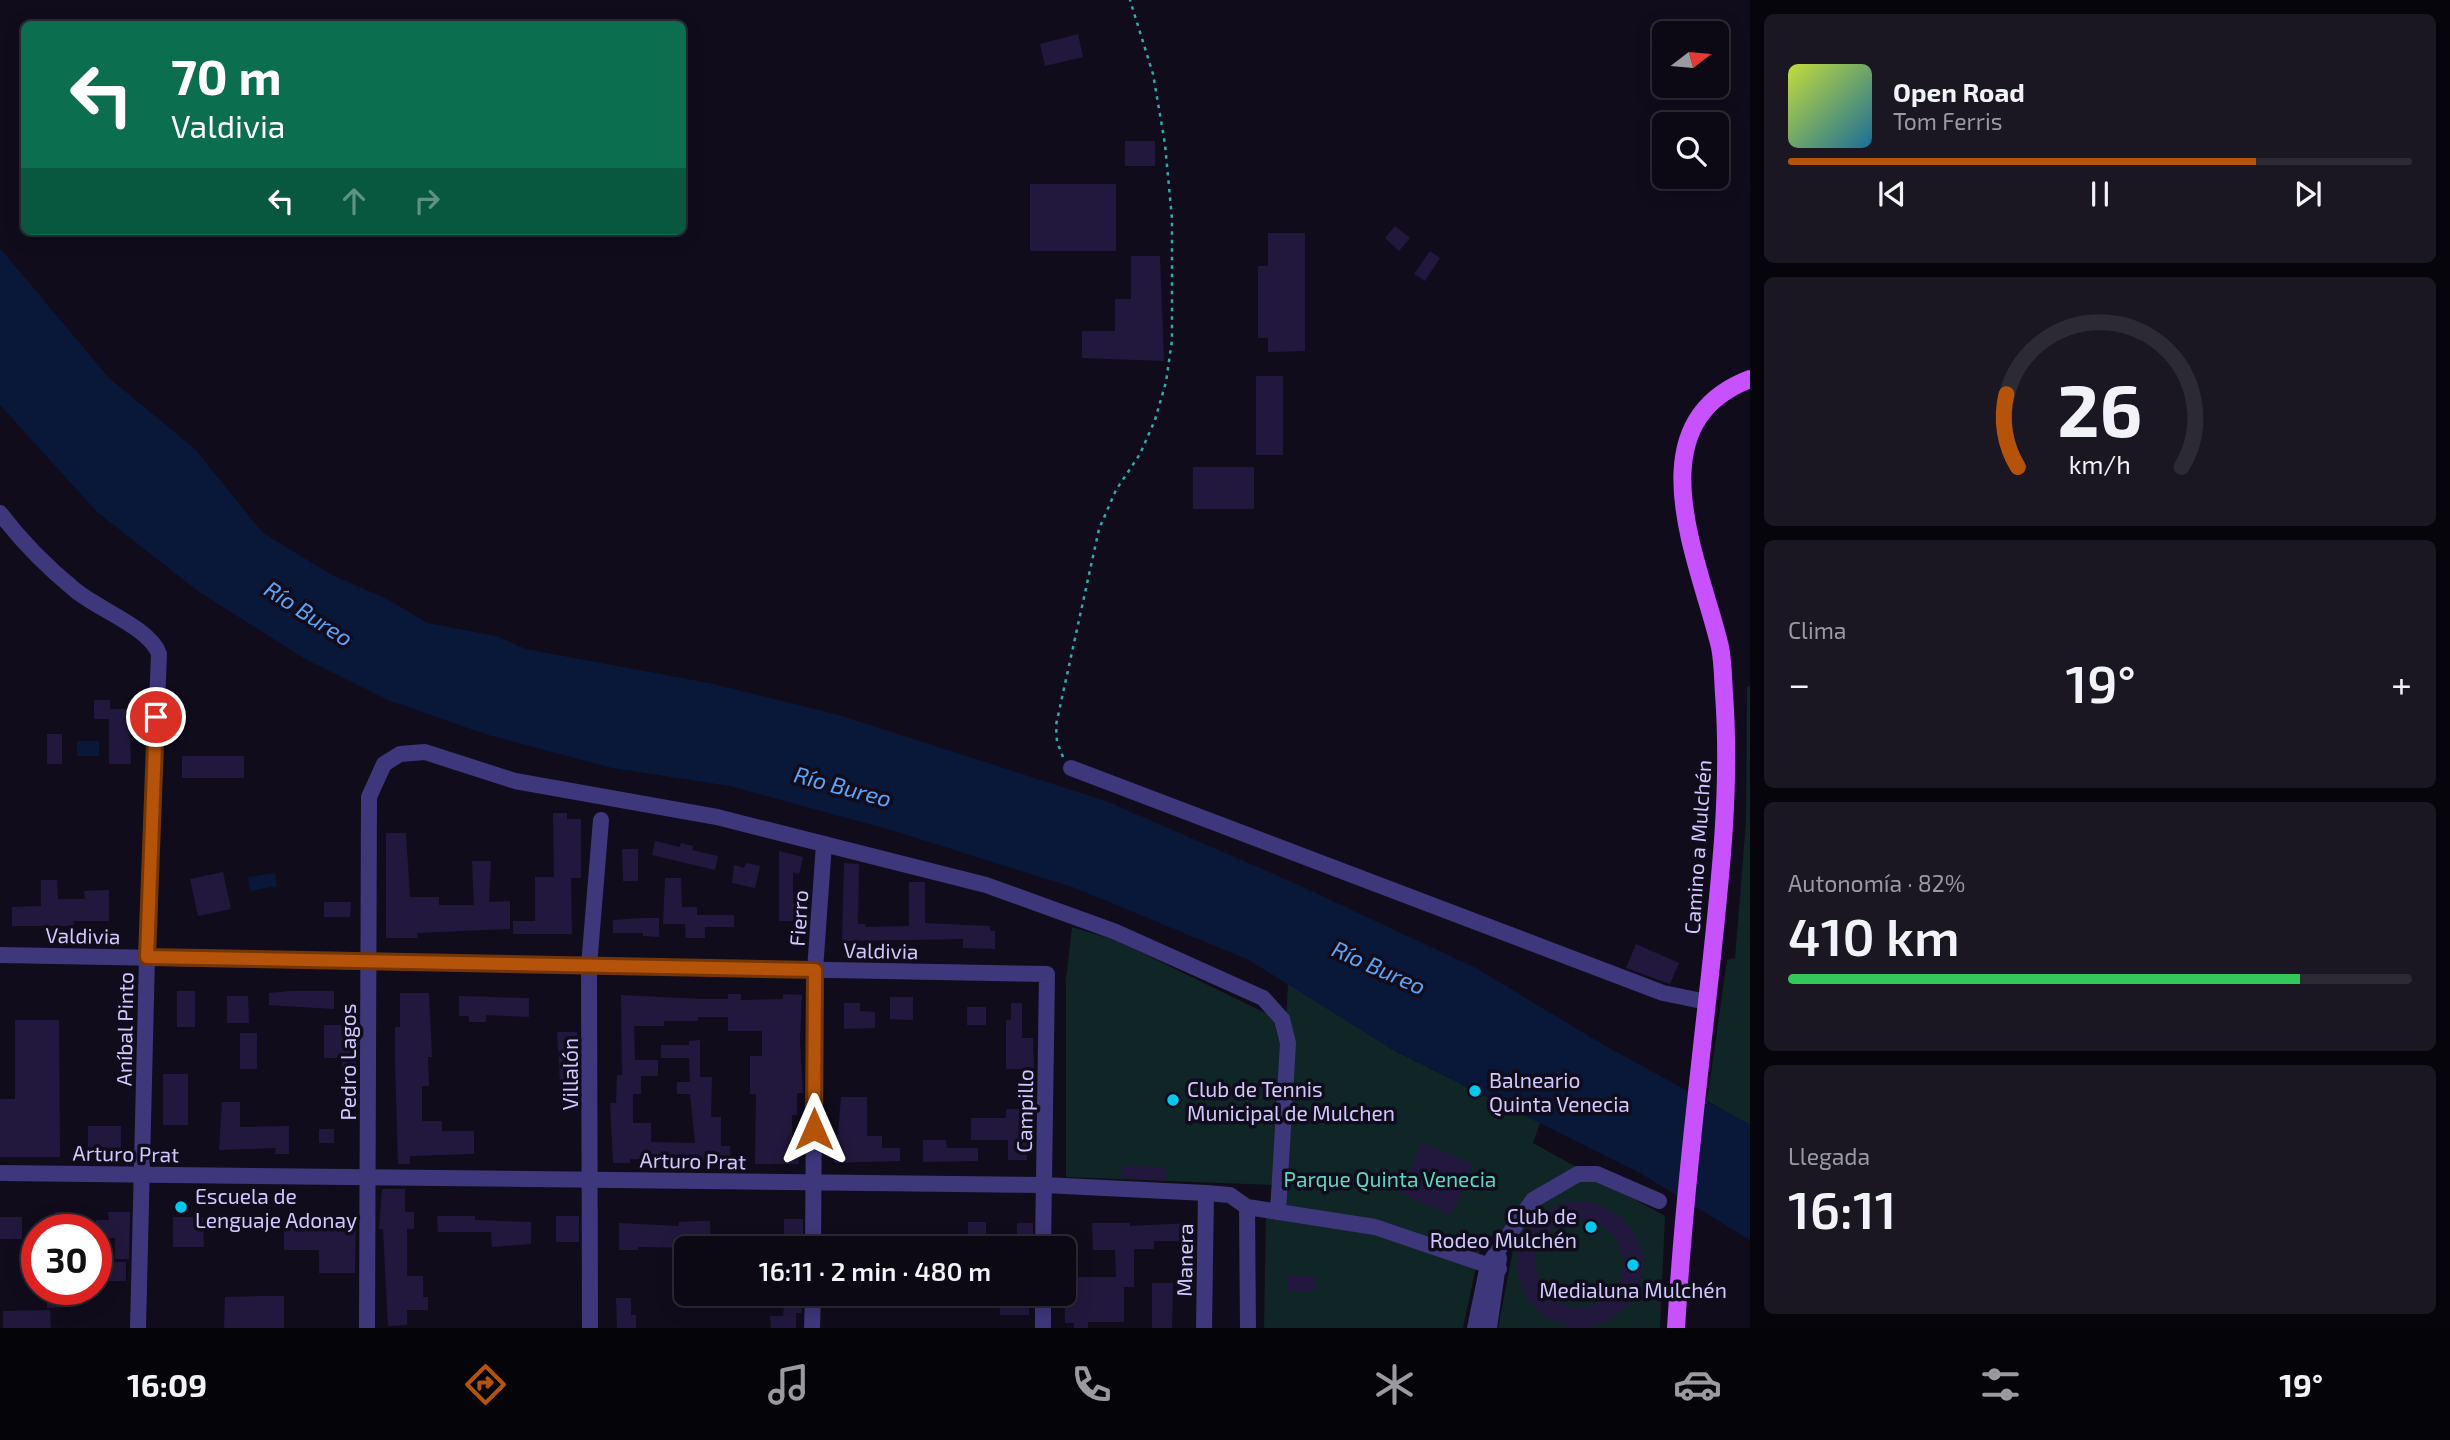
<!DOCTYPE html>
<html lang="es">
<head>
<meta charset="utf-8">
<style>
  body { margin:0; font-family:"Exo 2",sans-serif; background:#1a1722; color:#f1f3f6; height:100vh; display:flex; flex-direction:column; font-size:26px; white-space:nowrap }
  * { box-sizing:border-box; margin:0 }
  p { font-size:23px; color:#9a9aa0 }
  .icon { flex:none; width:38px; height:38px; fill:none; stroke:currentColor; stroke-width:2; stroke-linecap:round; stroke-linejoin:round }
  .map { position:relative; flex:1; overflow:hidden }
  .side { display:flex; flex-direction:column; gap:14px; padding:14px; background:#07050c; width:700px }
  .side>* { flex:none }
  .banner { position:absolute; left:21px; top:21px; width:665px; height:214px; border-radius:10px; box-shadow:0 4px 18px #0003,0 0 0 2px #2c2a34; background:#0b6e4f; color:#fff; overflow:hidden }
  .needle { width:46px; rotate:74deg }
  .tools { position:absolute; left:1652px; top:21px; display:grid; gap:14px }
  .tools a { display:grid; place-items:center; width:77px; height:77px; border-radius:10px; background:#0c0915; box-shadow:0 4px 18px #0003,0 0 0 2px #2c2a34; font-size:35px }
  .speed { position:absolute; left:21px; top:1214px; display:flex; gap:14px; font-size:35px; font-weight:700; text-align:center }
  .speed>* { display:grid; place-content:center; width:91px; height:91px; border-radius:50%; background:#0c0915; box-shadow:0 4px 18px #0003,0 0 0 2px #2c2a34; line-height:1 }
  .speed .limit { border:10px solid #d22; background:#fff; color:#111 }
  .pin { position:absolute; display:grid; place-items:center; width:60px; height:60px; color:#fff; margin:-30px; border:4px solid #fff; border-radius:50%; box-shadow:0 2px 7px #0007 }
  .me { position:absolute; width:77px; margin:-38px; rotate:0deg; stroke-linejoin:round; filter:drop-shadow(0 0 5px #0008) }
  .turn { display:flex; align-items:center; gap:24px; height:147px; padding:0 35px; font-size:32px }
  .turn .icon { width:91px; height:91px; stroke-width:2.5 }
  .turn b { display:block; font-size:49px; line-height:60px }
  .lanes { display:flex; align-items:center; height:66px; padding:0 35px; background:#0003; justify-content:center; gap:35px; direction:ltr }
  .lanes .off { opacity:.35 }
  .big { font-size:52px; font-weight:600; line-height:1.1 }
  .side .widget { flex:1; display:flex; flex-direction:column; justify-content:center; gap:10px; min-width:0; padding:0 24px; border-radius:10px; background:#1a1722 }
  .side .dial { align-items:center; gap:0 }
  .dial svg { height:182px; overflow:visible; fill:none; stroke:#2c2a34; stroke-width:7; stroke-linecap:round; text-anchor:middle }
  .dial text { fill:#f1f3f6; stroke:none }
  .song { display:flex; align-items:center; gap:21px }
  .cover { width:84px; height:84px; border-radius:10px; background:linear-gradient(135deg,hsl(70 70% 55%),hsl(200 70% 35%)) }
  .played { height:7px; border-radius:4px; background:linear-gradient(90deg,#b45309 75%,#2c2a34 75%) }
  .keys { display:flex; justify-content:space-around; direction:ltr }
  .heat { display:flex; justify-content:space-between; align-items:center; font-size:38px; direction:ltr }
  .charge { height:10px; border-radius:5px; background:linear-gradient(90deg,#34c759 82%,#2c2a34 0) }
  .trip { position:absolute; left:674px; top:1236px; width:402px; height:70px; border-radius:10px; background:#0c0915; box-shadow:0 4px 18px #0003,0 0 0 2px #2c2a34; font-weight:600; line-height:70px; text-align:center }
  .menu { display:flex; height:112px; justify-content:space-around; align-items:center; background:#050408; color:#9a9aa0 }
  .menu .icon { width:49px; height:49px }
  .menu .selected { color:#b45309 }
  .menu b { font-size:32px; color:#f1f3f6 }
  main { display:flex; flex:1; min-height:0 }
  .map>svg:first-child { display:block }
  .green { fill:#0f2526 }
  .water { fill:#091738 }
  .building { fill:#22183d; fill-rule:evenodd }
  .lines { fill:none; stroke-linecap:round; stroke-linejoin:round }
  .path { stroke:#2fabab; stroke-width:2.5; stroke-dasharray:3.5 5; stroke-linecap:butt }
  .minor { stroke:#3e377b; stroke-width:16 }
  .major { stroke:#c751fc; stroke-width:18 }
  .route-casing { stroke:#753606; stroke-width:18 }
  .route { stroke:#b45309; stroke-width:12 }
  .poi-dot { fill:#04c8ee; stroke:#100c1c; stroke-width:2.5 }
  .labels { text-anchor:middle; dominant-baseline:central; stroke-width:7; stroke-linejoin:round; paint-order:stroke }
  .street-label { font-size:21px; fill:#d1c8fe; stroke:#100c1c }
  .poi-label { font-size:21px; fill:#d1c8fe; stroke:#100c1c; text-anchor:start }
  .park-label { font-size:21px; fill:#56dbc2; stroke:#100c1c }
  .water-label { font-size:23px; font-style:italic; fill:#58a6fc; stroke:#100c1c }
</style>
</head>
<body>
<main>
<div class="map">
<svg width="1750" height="1328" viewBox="0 0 1750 1328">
  <rect width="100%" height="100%" fill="#100c1c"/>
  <g class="green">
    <path d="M1750,686V1125L1707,1101L1727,960L1735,958L1746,822L1747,687Z"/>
    <path d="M1072,927L1118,941L1286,1023L1288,983L1393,1050L1540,1123L1533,1143L1665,1216L1660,1328H1498L1515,1239L1495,1233L1480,1248L1463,1328H1264L1266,1216L1275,1185L1066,1177V979Z"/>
  </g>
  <g class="water">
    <path d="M0,248L109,378L195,449L262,532L332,575L385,598L428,623L496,636L526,649L709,683L839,715L1106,801L1292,882L1476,968L1604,1045L1750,1125V1240L1638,1172L1393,1050L1249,960L1075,888L894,831L730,786L612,768L488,735L388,700L305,659L199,592L97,512L0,405Z"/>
    <rect x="77" y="741" width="22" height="15"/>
    <path d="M275,873L277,886L250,891L248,877Z"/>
  </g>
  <g class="building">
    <path d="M1078,34L1083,57L1045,66L1040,44Z"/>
    <rect x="1125" y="141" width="30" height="25"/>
    <rect x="1030" y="184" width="86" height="67"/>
    <path d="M1395,226L1410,238L1399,251L1385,238Z"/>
    <path d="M1268,233H1305V351L1268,352V338H1258V266H1268Z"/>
    <path d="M1430,251L1440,258L1425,281L1414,274Z"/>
    <path d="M1131,256H1160L1164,361L1082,358V331H1115V299H1131Z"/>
    <rect x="1256" y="376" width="27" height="79"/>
    <rect x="1193" y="467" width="61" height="42"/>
    <path d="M94,700H110V709H129L131,764H109V719H94Z"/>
    <rect x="47" y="734" width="15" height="30"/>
    <rect x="182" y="756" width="62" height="22"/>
    <path d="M553,813H567V819H581V878H571L572,934H513V921H535V877H554Z"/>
    <path d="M386,833H406L410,897H439V905H474L472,861H491L489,902L510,901V929L417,933L418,938H386Z"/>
    <path d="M655,841L680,847L681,843L693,846L692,850L718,856L715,870L652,855Z"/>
    <path d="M622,849H638V881H623Z"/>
    <path d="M779,851L803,857L799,874L793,872V903H798V921H779Z"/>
    <path d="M746,863L760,866L755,888L732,883L734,865L744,868Z"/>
    <path d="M844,863L859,864L858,924H865V927L909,926V882H925V923L990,926V931H995V949L963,948V939L842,941Z"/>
    <path d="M223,872L231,909L198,916L190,879Z"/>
    <path d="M665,878H681L682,907H697V915H734V927H705V938H686L685,924H663Z"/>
    <path d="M41,880H57L58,899H85L84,891L109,890V921H73L74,926H12V907L41,906Z"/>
    <path d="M324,902H351L350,917H324Z"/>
    <path d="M643,918H659V937L643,936V933H613V920Z"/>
    <path d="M1636,944L1679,963L1670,984L1626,968Z"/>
    <rect x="177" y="991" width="18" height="36"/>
    <path d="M291,991H334V1009L269,1005V993Z"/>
    <path d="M400,993H429L432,1057H428L429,1086H422V1121H442V1131H474V1154L410,1156V1164H398L395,1060V1027H400Z"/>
    <path d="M728,994H741V1000L783,999V994L802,995L800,1040L803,1093H797V1115H792V1140H798L799,1164H755L756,1094H750V1056H762V1031H728V1017H698V1021H664V1026H634L635,1060H658V1076H641V1094H633V1123H651V1142L695,1143L690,1094H677V1082H690L689,1058H661V1045H689V1041L700,1040V1077H712L711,1117H721V1146H730L731,1164H713L712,1160L630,1159V1163H613L610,1103H616L617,1075H622L621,995L702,999H728Z"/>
    <path d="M227,996H248L249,1023H227Z"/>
    <path d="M459,996L529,998V1017L486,1015V1022H469V1016H459Z"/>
    <path d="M890,997H913V1020L890,1019Z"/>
    <path d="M844,1003H860V1011L875,1012V1028L844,1029Z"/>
    <path d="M1011,1003H1022V1038H1033L1034,1069H1006V1020H1011Z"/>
    <rect x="967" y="1007" width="19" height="18"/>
    <path d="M15,1020H59L60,1157H0V1099H15Z"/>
    <path d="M324,1025H356V1089H342V1058H324Z"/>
    <path d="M557,1032H577L578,1082H560Z"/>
    <rect x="240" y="1033" width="17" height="36"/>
    <rect x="163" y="1074" width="25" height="51"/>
    <path d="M841,1097H867V1136H882V1148H900V1161L834,1163V1135H838Z"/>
    <path d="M222,1102H240V1127L289,1126V1154H275L276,1148L219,1150Z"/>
    <path d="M1006,1109H1026L1027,1160H1008V1140H971V1118H1006Z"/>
    <rect x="88" y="1126" width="33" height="27"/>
    <rect x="319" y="1129" width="15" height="14"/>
    <path d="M923,1140H946L947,1148H978V1161L923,1162Z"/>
    <path d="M1422,1142L1473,1164L1452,1215L1400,1193Z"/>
    <path d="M1136,1166L1166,1167L1167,1181L1122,1178V1167Z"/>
    <path d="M382,1189H405V1212H414V1229H407V1276H423V1297H428V1310H407V1325L388,1326L383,1229H379Z"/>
    <path d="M1568,1201H1592L1620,1215L1636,1235L1643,1254V1273L1631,1302L1610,1320L1591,1327H1572L1546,1318L1527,1299L1518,1275L1517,1255L1527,1230L1543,1212ZM1586,1219L1600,1224L1617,1240L1624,1260L1622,1274L1618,1285L1601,1302L1587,1307H1571L1553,1299L1542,1286L1536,1271V1254L1542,1239L1554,1227L1569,1220Z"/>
    <path d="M55,1212H68L69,1230H56Z"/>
    <path d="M108,1212H130L129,1259H115V1238H96V1220H109Z"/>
    <path d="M437,1216H475V1220L531,1222V1244L492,1247L491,1232H438Z"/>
    <rect x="556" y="1216" width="23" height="26"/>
    <rect x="0" y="1217" width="22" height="22"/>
    <path d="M173,1217H203L204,1247H173Z"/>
    <path d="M333,1218H356L355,1273H319V1250H284V1224Z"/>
    <rect x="784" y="1219" width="19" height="21"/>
    <path d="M698,1221H710L711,1248L638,1247V1250H619V1223L679,1226V1222Z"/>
    <rect x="968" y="1222" width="18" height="19"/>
    <path d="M1017,1223H1033V1239L1017,1240Z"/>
    <path d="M1092,1223H1130V1226L1191,1223V1241H1154V1249H1134V1287H1124V1322H1088V1328H1074V1323H1065V1299H1078V1277H1116L1115,1250H1093Z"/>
    <rect x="98" y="1262" width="28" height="19"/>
    <path d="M1287,1275H1314L1315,1292H1288Z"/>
    <path d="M1152,1283H1173L1172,1328H1152Z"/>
    <path d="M47,1290H67L68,1307L47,1308Z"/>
    <path d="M785,1293H801L802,1313H796V1328H771L770,1316H783Z"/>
    <path d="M999,1293H1029V1315H1000Z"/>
    <path d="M261,1296H284V1328H224L225,1297Z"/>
    <path d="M616,1298H631V1315H636V1328H617Z"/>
    <path d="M50,1310L51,1328H3V1311Z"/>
  </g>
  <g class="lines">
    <path class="path" d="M1063,757L1057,742L1056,725L1099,529L1116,490L1140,454L1155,420L1166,382L1172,340V219L1165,144L1153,74L1130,0"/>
    <g class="minor">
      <path d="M0,513C22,542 47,567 75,590C99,610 150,628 159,654L147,957L138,1328"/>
      <path d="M1071,768L1663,993L1707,1002"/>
      <path d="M0,955L1047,974L1043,1248"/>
      <path d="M0,1173L1044,1185L1206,1193L1230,1195L1247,1207L1375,1227L1499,1269"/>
      <path d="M1247,1207L1248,1328"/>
      <path d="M813,1248L815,970L824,844"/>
      <path d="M367,1328L369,797L384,764L400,754L425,752L515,781L717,817L986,885L1116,932L1263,998L1282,1019L1288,1043L1278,1212"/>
      <path d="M590,1328L589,966L601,820"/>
      <path d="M812,1328L813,1293"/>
      <path d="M1043,1328V1293"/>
      <path d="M1204,1328L1206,1193"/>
      <path d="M1475,1328L1488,1265L1533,1200L1578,1174H1597L1659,1201"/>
      <path d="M1489,1328L1499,1258"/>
    </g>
    <path class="major" d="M1676,1328C1683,1210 1697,1092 1710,975C1720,881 1731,789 1724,694C1723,679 1723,662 1720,647C1700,562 1632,424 1750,379"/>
  </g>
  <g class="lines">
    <defs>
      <path id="route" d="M156,717L147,957L815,970L814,1129"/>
    </defs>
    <use href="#route" class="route-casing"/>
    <use href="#route" class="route"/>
  </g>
  <g class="poi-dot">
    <circle cx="1475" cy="1091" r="7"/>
    <circle cx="1173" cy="1100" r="7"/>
    <circle cx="181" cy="1207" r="7"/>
    <circle cx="1591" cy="1227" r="7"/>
    <circle cx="1633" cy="1265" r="7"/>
  </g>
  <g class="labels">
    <g class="street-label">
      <text transform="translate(1697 847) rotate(-86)">Camino a Mulchén</text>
      <text transform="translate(798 918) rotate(-86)">Fierro</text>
      <text transform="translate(83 935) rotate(1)">Valdivia</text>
      <text transform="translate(881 950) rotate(1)">Valdivia</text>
      <text transform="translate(124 1029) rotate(-89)">Aníbal Pinto</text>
      <text transform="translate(347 1062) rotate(-90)">Pedro Lagos</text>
      <text transform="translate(569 1074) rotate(-90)">Villalón</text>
      <text transform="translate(1024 1111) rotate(-89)">Campillo</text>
      <text transform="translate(126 1153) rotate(1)">Arturo Prat</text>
      <text transform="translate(693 1160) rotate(1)">Arturo Prat</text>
      <text transform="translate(1184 1260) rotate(-89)">Manera</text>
    </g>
    <g class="poi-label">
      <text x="1489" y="1079">Balneario<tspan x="1489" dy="24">Quinta Venecia</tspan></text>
      <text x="1187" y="1088">Club de Tennis<tspan x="1187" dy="24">Municipal de Mulchen</tspan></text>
      <text x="195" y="1195">Escuela de<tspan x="195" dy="24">Lenguaje Adonay</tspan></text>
      <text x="1577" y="1215" text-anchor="end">Club de<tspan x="1577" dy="24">Rodeo Mulchén</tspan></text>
      <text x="1633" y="1289" text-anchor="middle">Medialuna Mulchén</text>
    </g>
    <g class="park-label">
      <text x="1390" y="1178">Parque Quinta Venecia</text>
    </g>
    <g class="water-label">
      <text transform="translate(309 613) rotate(33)">Río Bureo</text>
      <text transform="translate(843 786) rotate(15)">Río Bureo</text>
      <text transform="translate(1379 967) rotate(24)">Río Bureo</text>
    </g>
  </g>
</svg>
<div class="tools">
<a><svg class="needle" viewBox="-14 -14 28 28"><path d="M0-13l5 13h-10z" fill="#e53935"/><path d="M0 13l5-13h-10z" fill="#9a9aa0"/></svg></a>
<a><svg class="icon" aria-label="search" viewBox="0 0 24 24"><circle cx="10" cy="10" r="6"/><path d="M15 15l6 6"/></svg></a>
</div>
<div class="speed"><div class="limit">30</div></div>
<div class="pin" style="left:156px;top:717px;background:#d93025"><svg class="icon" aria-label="arrive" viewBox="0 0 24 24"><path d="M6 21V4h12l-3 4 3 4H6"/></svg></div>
<svg class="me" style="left:814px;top:1129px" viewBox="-20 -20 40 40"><path d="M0-17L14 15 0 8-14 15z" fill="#b45309" stroke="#fff" stroke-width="4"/></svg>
<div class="trip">16:11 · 2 min · 480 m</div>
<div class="banner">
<div class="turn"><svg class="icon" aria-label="left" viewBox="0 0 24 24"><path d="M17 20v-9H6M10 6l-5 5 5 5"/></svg><div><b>70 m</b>Valdivia</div></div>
<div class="lanes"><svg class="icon" aria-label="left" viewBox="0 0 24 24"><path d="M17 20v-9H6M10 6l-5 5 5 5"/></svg><svg class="icon off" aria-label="ahead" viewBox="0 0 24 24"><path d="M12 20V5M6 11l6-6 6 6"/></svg><svg class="icon off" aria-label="right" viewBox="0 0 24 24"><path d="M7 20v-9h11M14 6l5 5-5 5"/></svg></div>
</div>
</div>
<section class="side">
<div class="widget">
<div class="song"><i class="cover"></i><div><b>Open Road</b><p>Tom Ferris</p></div></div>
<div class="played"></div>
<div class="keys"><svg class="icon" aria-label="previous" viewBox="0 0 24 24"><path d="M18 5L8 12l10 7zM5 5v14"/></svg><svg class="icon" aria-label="pause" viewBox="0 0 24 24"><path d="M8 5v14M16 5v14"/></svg><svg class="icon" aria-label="next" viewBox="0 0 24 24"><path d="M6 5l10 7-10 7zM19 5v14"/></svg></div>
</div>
<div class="widget dial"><svg viewBox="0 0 100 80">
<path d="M14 69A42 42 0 1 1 86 69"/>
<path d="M14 69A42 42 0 0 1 9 37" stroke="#b45309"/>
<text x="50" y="56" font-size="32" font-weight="700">26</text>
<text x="50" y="72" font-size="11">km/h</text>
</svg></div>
<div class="widget"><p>Clima</p>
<div class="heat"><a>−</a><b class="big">19°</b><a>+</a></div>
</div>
<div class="widget"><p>Autonomía · 82%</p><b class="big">410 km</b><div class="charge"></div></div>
<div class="widget"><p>Llegada</p><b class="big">16:11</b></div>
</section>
</main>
<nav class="menu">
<b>16:09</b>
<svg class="icon selected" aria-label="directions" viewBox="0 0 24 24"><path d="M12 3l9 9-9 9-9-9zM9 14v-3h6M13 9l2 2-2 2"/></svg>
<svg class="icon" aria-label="music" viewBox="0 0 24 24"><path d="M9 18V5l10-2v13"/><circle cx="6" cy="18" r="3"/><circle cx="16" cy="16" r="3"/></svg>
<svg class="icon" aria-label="phone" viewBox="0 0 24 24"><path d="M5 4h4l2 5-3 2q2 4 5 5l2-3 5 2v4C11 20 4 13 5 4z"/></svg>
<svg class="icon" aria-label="climate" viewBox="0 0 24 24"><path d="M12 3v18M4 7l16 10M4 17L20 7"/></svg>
<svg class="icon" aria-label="car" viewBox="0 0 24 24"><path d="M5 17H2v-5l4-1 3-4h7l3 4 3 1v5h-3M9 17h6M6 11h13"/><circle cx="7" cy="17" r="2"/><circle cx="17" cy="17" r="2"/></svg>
<svg class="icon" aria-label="filters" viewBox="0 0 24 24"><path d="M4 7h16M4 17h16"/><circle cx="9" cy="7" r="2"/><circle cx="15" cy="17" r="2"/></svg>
<b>19°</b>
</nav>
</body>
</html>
